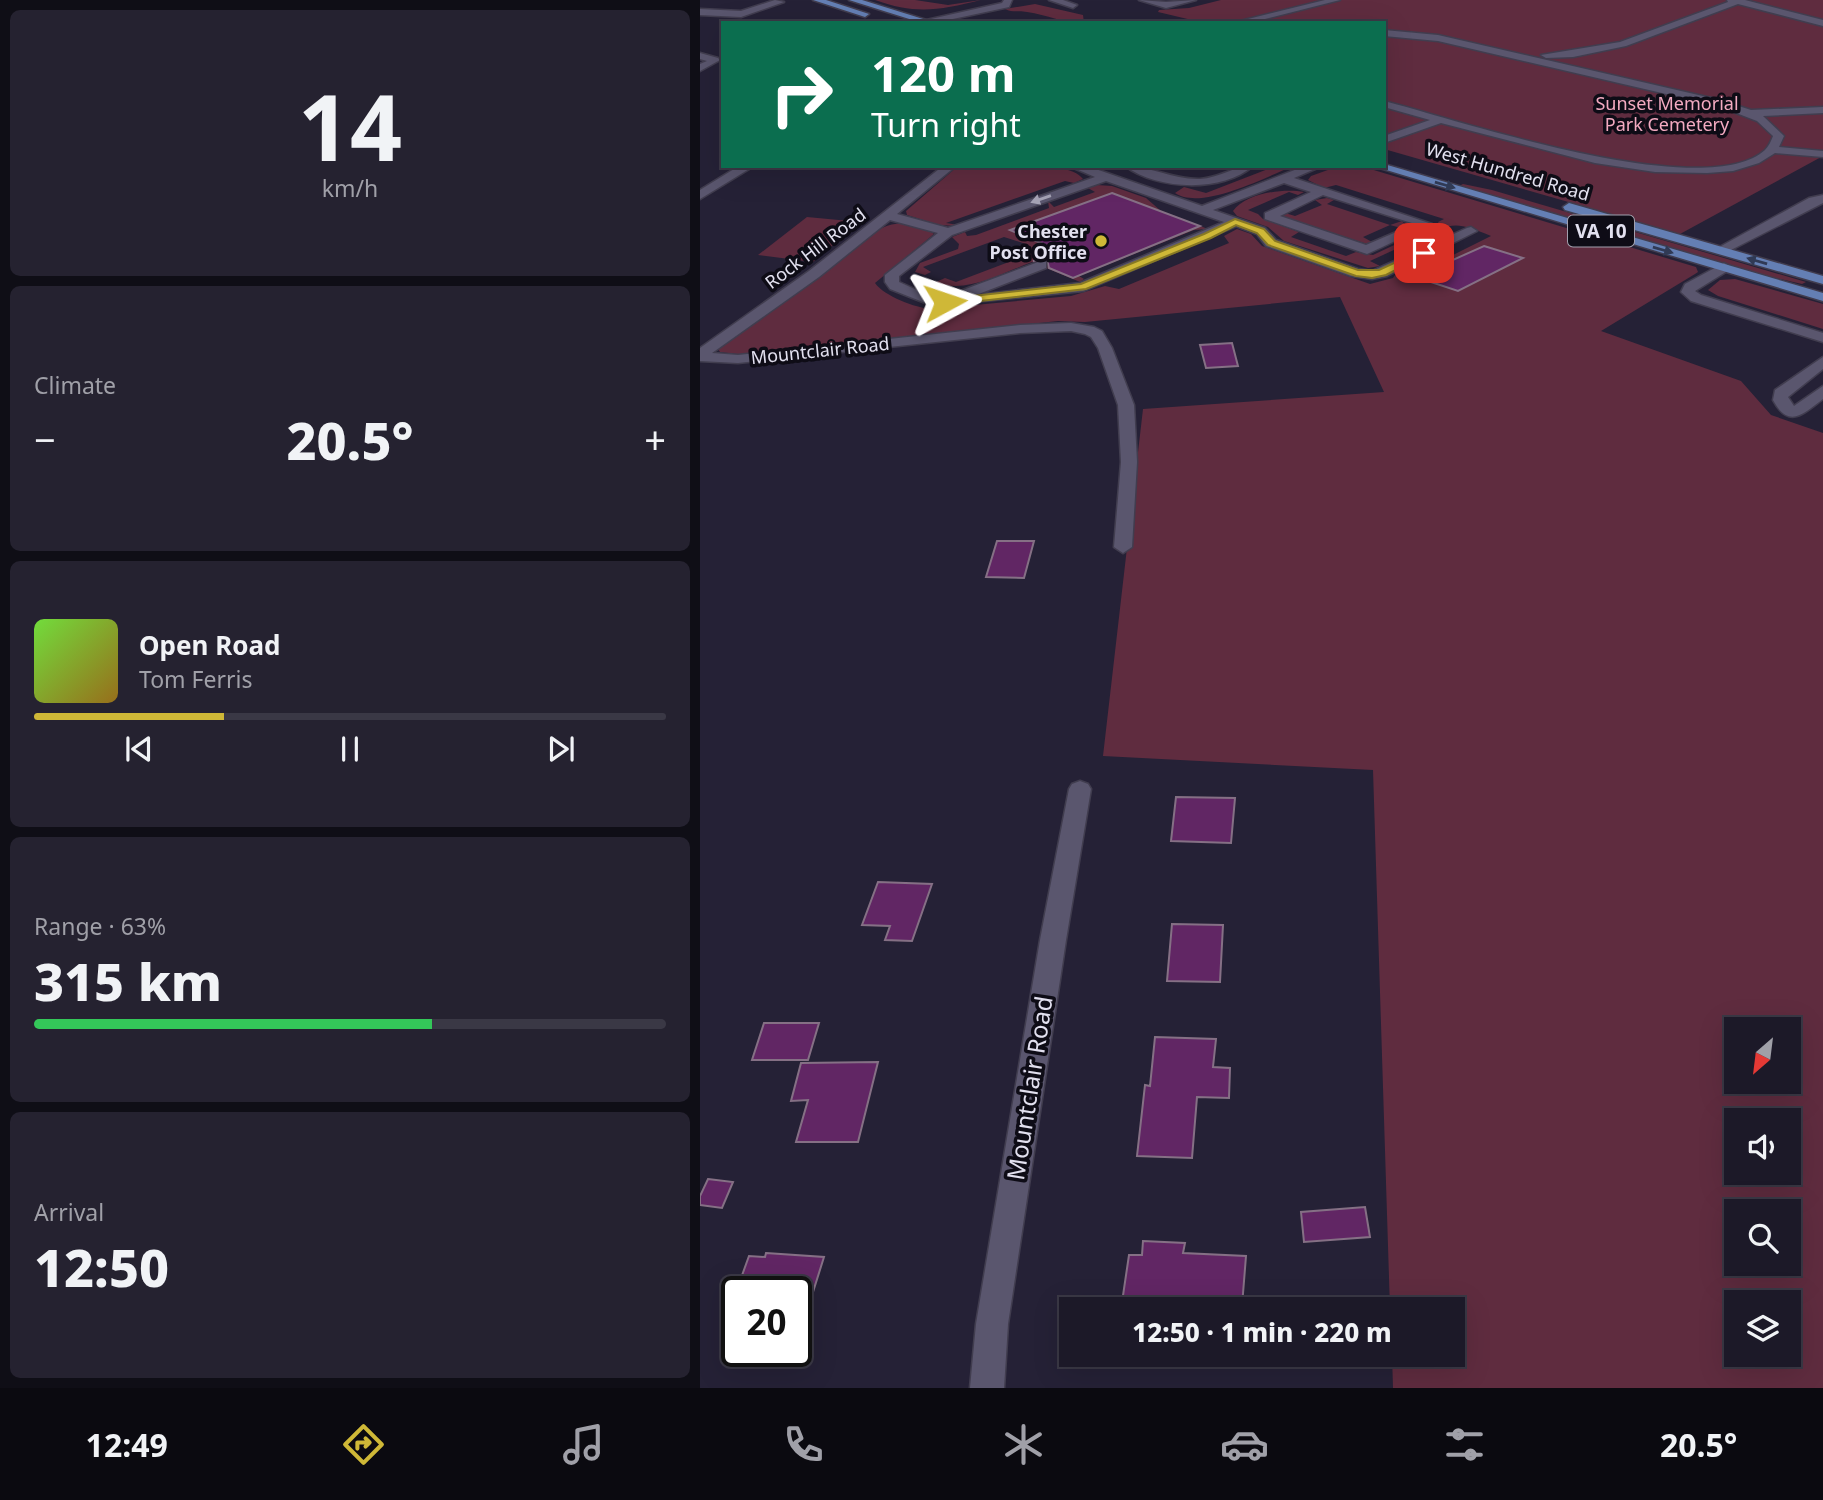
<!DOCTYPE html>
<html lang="en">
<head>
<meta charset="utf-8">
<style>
  body { margin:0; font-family:"Noto Sans",sans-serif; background:#252230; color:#f1f3f6; height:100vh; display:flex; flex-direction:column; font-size:26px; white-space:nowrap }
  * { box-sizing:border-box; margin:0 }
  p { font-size:23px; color:#a0a0a8 }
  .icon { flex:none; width:38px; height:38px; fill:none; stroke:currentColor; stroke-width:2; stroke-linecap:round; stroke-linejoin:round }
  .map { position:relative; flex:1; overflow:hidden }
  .panel { display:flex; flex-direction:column; gap:10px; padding:10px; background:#0f0e16; width:700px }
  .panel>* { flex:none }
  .guide { position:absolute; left:21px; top:21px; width:665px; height:147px; border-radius:0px; box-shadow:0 7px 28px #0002,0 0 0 2px #3a3845; background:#0b6e4f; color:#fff; overflow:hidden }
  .needle { width:46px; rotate:208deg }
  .controls { position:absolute; left:1024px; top:1017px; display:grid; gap:14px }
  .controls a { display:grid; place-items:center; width:77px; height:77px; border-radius:0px; background:#1c1928; box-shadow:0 7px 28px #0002,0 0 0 2px #3a3845; font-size:35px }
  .speed { position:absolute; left:21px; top:1276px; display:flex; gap:14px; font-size:35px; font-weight:700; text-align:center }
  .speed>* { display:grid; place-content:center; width:91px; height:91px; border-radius:50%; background:#1c1928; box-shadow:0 7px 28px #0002,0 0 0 2px #3a3845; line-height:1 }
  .speed .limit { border:4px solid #111; border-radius:10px; background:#fff; color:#111 }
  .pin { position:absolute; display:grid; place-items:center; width:60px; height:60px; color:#fff; margin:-30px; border-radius:14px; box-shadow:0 4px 10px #0006 }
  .me { position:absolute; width:77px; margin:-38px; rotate:85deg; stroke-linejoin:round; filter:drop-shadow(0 0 5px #0008) }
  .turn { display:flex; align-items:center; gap:24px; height:147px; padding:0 35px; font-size:32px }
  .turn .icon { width:91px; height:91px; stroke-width:2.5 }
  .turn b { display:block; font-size:49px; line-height:60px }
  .big { font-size:52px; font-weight:800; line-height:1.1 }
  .panel .tile { flex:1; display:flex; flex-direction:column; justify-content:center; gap:10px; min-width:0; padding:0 24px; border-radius:10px; background:#252230 }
  .panel .dial { align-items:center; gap:0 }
  .dial b { font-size:91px; line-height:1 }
  .song { display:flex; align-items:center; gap:21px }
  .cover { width:84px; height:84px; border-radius:10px; background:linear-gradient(135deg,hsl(100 70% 55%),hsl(40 70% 35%)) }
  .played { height:7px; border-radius:4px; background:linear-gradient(90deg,#cfb837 30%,#3a3845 30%) }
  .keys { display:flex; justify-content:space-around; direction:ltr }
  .heat { display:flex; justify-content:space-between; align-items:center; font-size:38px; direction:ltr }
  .charge { height:10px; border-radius:5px; background:linear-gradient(90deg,#34c759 63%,#3a3845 0) }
  .trip { position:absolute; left:359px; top:1297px; width:406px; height:70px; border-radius:0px; background:#1c1928; box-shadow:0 7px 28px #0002,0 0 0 2px #3a3845; font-weight:800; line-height:70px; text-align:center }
  .menu { display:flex; height:112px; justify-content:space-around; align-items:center; background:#0b0a10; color:#a0a0a8 }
  .menu .icon { width:49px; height:49px }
  .menu .selected { color:#cfb837 }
  .menu b { font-size:32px; color:#f1f3f6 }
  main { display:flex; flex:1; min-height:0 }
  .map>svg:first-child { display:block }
  .green { fill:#5f2c3f; fill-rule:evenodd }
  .building { fill:#612664; stroke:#857085; stroke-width:2 }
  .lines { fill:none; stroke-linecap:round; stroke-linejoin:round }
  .minor-casing { stroke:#413d4f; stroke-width:3 }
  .major-casing { stroke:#413d4f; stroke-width:3 }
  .minor { fill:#5a566e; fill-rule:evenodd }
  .major { fill:#647fb4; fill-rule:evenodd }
  .oneway { fill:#303a55 }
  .oneway2 { fill:#a5a2b5 }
  .route { fill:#cfb837; stroke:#877824; stroke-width:2 }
  .poi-dot { fill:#cfb837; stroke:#0e0c16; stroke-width:2.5 }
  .labels { text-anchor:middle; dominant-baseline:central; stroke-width:7; stroke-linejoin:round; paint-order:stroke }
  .far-park-label { font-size:18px; fill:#f3aac1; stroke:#0e0c16 }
  .far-street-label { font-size:18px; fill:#e2e0ef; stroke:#0e0c16 }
  .far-poi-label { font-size:18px; font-weight:bold; fill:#e2e0ef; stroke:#0e0c16; text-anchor:end }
  .shield { fill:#0e0c16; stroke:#a2a0ae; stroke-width:2 }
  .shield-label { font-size:19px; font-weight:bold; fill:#e2e0ef }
  .near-street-label { font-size:24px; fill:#e2e0ef; stroke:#0e0c16 }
</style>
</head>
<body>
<main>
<section class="panel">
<div class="tile dial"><b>14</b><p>km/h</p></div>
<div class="tile"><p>Climate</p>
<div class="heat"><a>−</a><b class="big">20.5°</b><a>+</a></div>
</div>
<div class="tile">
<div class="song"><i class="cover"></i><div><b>Open Road</b><p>Tom Ferris</p></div></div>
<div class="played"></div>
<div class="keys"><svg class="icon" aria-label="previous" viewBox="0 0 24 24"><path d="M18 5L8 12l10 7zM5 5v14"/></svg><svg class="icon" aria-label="pause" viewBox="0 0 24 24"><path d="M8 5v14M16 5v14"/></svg><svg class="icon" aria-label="next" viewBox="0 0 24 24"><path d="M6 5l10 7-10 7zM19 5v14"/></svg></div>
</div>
<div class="tile"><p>Range · 63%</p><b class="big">315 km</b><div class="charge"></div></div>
<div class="tile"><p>Arrival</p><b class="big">12:50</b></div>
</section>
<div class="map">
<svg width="1123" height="1388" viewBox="0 0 1123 1388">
  <rect width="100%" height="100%" fill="#252136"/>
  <g class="green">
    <path d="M175,0H215L248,5L281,0C240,10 216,15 175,0Z"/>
    <path d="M521,0H1123V156L980,234L684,149V23H493L496,21L458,12L459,10L489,8Z"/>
    <path d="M335,4L383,15L384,23C364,23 347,15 327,12C319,10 313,13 305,9Z"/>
    <path d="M258,166C284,166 368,158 383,179L374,183L365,181L246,223L259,225L257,226L239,225L207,215L206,211Z"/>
    <path d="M551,166H593C566,177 501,211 475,193L484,187L506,193L568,169Z"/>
    <path d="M639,166L667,168L996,267L998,272L995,274L901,331L1041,381L1071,415L1123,433V1388H693L692,1355L752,1354V1309H690L673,770L403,756L443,409L684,392L640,297L385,322L358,321L45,355L20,352L18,349L182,228C198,220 219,223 234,234L175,283C184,296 216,308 231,309L371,296L405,286L419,289L529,243L524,236L537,229L551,234L562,246L670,284L693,278L697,272L713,275L791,236C755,221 753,222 715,240L724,246L709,243L670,261L680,266L668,268L584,241L568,227L537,216L533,211C546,193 584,188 604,192L598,195L589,192L548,210L558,214L563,219L599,232L591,237L646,256L656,252L673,255L739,224L738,222L744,219L636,185L624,188L608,180L611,176ZM1036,1029H1088V1082H1036ZM1036,1120H1088V1172H1036ZM1036,1211H1088V1264H1036ZM1036,1302H1088V1354H1036Z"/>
    <path d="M763,184L792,190L1106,282L1102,284L1053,273L759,186Z"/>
    <path d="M397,185L412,186L446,198L461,211L508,229L494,230L379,276L384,279L380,282L332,262C304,272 266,295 236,282L245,278L256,282L335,252L328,248L329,245L304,237L223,267L231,272L225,275L215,272L220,263L258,249L259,244L252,237L265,232L267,236L276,235L349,208L348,201L354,207L395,192L388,188Z"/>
    <path d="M627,198L634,200L627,204L690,225L702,221L706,226L701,228L690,225L663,237L672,242L667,244L580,216L585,213L595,216L622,205L615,200Z"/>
    <path d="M107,217L160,222L113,262L58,255Z"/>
    <path d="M1035,279L1123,304V329L1018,296L1008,290L1020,280Z"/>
  </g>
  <g class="building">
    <path d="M412,193L500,226L373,278L349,268L347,259L333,261L360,251L310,230Z"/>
    <path d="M784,246L823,258L758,291L719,278L730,273L726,272Z"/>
    <path d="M532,343L538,366L506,368L500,345Z"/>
    <path d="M297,541H334L324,578L286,577Z"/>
    <path d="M476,797L535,798L531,843L471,841Z"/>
    <path d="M178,882L232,884L212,941L185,940L190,926L162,925Z"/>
    <path d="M472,924L523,925L520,982L467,981Z"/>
    <path d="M64,1023H119L108,1060H52Z"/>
    <path d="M455,1037L516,1039L513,1067L530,1068L529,1098L497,1097L492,1158L437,1156L445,1085L450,1086Z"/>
    <path d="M178,1062L158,1142H96L108,1100L91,1101L101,1063Z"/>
    <path d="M8,1179L33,1182L22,1208L0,1205V1196Z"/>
    <path d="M665,1207L670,1237L604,1242L601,1212Z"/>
    <path d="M443,1241L485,1243L483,1253L546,1256L542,1306L482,1303L481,1309H421L429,1255H442Z"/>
    <path d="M66,1253L124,1257L113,1292H36L49,1256L65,1257Z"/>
  </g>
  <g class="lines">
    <defs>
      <g id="minor">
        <path d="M75,0L84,2L41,17L0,15V9L41,11Z"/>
        <path d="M304,0H312L309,7L234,23H213L302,3Z"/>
        <path d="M349,0H363L377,5L373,8Z"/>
        <path d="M439,0L466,2L496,0L466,8Z"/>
        <path d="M625,0H640L549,23H532Z"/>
        <path d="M1027,0H1045L1123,20V26L1038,4L926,46L873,57L846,58L841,55L920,42L1028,2Z"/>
        <path d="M684,30L738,35L1020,100L1051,110L1123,107V113L1063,116L1084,136L1079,147L1123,151V157L1075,153L1059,163L1033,171L1007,173L955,172L895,163L741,123L684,143V136L730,120L684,107V101C759,120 1005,204 1065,150C1069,146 1071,141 1073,136L1057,121L1018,106L738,41L684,36Z"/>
        <path d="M0,53L18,58L20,60L0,71V64L7,61L0,59Z"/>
        <path d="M39,166H54L0,199V190Z"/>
        <path d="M243,166H256L197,214L248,228L395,177L369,166H387L502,206L605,166H622L594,178L732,224L667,254L565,219V213L611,192L584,183L513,210L565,228L576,240L658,269L672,271L767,228L771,227L777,231L687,276L672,279L651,276L566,246L557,234L536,226L383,291L233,306L190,289L185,282V275L238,233L190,220L119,277L12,353L38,355L320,325L371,323L394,327L402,331L412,348L434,405L437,462L432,547L423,553L414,547L421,462L418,405L398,348L391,337L385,334L371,331L320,333L38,363L0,361V348L109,271ZM406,181L524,222L380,283L276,295L346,268V262L341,261L263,290L261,293L264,296L235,298L199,282V276L252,235ZM623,195L715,224L666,245L580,216Z"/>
        <path d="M425,166C451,166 474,180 500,179C519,178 534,166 553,166C522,193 457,190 425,166Z"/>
        <path d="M1123,195V203L1025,253L1020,254L1014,250L1109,198Z"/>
        <path d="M1024,263L1031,267L1029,270L995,291L1001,295L1123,333V342L991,301L981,292L985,284Z"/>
        <path d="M1123,357V369L1088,397L1094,406L1123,386V399C1104,413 1089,430 1073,400L1075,390Z"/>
        <path d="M380,781L388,784L391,789L366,940L308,1324L304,1388H270L276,1324L340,940L369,789L372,784Z"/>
      </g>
      <g id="major">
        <path d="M113,0H126L169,14L165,17Z"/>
        <path d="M149,0H162L236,23H222Z"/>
        <path d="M684,164L1123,293V301L673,166H684Z"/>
        <path d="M869,203L1123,276V284L865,210L863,207Z"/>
      </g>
    </defs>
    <use href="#minor" class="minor-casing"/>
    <use href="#major" class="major-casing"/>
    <use href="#minor" class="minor"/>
    <use href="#major" class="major"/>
  </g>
  <defs><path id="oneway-solid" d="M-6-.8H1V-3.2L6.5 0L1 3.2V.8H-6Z" transform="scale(1.75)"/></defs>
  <g class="oneway">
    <use href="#oneway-solid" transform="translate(745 185) rotate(16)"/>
    <use href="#oneway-solid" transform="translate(963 250) rotate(16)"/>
    <use href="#oneway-solid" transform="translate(1057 261) rotate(-164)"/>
  </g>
  <use class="oneway2" href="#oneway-solid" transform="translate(341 199) rotate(161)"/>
  <path class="route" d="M535,219L564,229L575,241L658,270H679L720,251L729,253L686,275L672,278L656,276L568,245L557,233L536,225L511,238L386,289L245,305L239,302L245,299L381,284L504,234Z"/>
  <circle class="poi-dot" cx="401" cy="241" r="7"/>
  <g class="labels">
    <g class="far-park-label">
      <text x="967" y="103">Sunset Memorial<tspan x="967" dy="21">Park Cemetery</tspan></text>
    </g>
    <g class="far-street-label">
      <text transform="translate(808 171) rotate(16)">West Hundred Road</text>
      <text transform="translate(115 248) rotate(-37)">Rock Hill Road</text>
      <text transform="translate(120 350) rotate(-6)">Mountclair Road</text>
    </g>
    <g class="far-poi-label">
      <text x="387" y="231">Chester<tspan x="387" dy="21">Post Office</tspan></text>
    </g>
    <rect class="shield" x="868" y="215.5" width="66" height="31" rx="5"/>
    <g class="shield-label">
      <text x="901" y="231">VA 10</text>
    </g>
    <g class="near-street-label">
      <text transform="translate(329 1088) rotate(-81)">Mountclair Road</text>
    </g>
  </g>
</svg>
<div class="controls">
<a><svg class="needle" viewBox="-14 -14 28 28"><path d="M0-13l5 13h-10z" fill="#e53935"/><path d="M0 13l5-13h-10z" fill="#a0a0a8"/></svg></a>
<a><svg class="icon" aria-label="sound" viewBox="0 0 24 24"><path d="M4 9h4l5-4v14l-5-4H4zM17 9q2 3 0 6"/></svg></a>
<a><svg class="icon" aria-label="search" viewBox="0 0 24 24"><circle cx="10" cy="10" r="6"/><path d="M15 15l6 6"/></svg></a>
<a><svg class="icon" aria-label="layers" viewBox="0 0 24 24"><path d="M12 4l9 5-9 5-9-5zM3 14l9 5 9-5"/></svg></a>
</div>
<div class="speed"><div class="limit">20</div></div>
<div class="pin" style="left:724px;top:253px;background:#d93025"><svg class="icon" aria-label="arrive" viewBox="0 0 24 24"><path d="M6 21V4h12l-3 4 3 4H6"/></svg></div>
<svg class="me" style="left:245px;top:302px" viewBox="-20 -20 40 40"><path d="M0-17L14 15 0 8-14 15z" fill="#cfb837" stroke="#fff" stroke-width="4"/></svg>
<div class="trip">12:50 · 1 min · 220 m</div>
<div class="guide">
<div class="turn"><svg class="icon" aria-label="right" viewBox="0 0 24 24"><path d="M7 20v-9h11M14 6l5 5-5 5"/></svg><div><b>120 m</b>Turn right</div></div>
</div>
</div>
</main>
<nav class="menu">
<b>12:49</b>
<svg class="icon selected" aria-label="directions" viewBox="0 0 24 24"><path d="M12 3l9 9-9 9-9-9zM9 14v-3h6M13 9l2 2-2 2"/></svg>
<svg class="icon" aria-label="music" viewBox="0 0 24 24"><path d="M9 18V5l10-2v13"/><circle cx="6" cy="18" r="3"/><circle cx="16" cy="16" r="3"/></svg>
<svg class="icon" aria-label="phone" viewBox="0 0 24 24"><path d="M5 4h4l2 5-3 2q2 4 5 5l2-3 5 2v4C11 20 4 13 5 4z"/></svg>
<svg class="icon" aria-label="climate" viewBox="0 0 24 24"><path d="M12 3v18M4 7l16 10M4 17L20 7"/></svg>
<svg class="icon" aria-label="car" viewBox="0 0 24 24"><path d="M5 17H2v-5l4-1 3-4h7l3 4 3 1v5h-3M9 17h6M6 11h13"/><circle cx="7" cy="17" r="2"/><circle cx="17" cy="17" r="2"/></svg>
<svg class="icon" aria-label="filters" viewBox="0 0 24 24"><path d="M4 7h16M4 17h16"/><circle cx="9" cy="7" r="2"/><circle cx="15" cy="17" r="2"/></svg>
<b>20.5°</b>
</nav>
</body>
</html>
